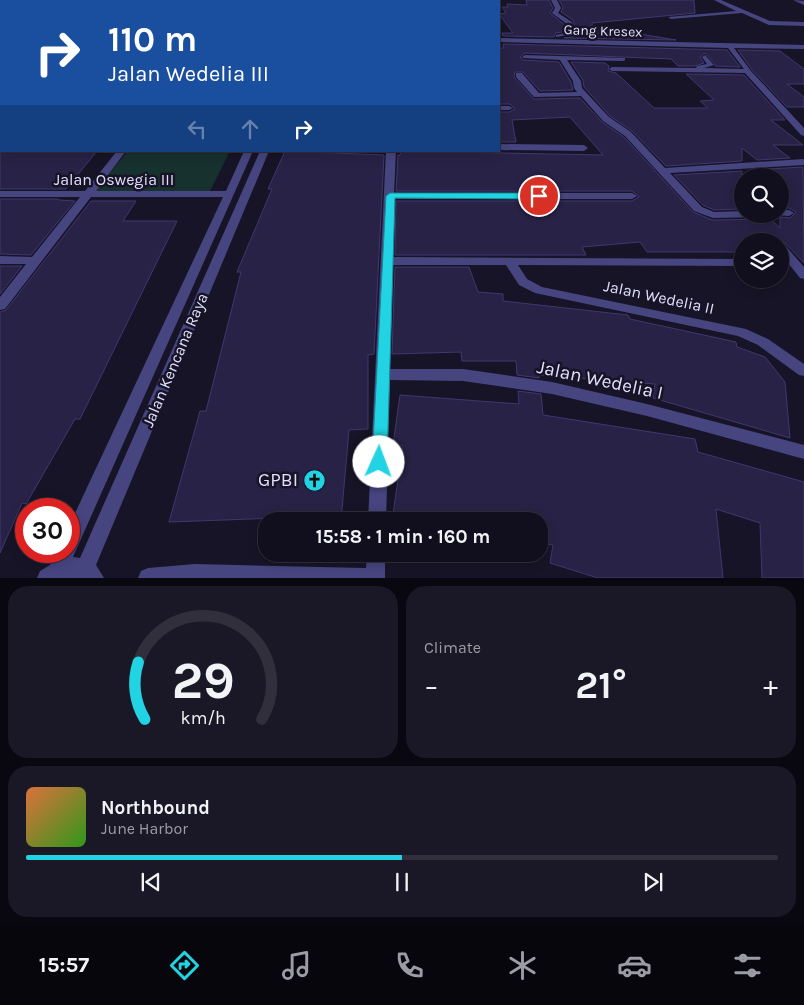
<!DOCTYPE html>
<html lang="en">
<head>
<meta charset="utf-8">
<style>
  body { margin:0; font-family:Karla,sans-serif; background:#1a1826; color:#f1f3f6; height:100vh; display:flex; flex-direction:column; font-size:19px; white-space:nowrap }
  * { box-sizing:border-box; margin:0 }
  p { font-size:16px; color:#9c9ca4 }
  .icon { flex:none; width:28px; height:28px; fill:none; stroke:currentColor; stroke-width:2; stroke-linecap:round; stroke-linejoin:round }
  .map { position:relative; height:578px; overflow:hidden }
  .sheet { display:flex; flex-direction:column; gap:8px; padding:8px; background:#090810; flex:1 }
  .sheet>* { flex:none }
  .top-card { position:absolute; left:0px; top:0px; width:500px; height:152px; box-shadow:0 2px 12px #0003,0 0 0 1px #302f3b; background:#1a4fa0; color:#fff; overflow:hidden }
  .controls { position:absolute; left:734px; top:168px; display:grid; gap:10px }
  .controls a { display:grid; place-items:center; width:55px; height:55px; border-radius:50%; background:#110f1d; box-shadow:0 2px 12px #0003,0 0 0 1px #302f3b; font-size:25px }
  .speed { position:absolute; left:15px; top:498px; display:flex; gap:10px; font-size:25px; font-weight:700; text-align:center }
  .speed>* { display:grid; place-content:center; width:65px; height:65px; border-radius:50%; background:#110f1d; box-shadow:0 2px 12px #0003,0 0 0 1px #302f3b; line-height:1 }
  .speed .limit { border:8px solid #d22; background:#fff; color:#111 }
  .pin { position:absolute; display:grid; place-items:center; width:42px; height:42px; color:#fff; margin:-21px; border:2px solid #fff; border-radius:50%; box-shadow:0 1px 5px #0007 }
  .me { position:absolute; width:55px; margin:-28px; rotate:2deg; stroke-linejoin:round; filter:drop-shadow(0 0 4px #0008) }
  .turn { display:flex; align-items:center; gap:18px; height:105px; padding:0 25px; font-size:22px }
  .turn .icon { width:65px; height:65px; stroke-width:2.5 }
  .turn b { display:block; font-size:35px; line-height:42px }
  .lanes { display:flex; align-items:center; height:48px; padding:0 25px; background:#0003; justify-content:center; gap:25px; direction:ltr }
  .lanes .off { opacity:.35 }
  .big { font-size:38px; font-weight:700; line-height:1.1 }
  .sheet .tile { flex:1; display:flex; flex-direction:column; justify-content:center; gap:8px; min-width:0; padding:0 18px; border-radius:20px; background:#1a1826 }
  .sheet .dial { align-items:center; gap:0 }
  .dial svg { height:130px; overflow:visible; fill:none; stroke:#302f3b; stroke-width:7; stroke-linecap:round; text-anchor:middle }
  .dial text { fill:#f1f3f6; stroke:none }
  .song { display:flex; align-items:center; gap:15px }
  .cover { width:60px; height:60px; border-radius:8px; background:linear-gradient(135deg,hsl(20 70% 55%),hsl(110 70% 35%)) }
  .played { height:5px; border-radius:2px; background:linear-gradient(90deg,#22d4e3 50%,#302f3b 50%) }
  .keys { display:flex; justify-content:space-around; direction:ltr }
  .heat { display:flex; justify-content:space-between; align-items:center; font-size:28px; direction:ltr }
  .sheet .tiles { flex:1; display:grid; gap:8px; grid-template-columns:1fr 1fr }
  .tile:last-child { grid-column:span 2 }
  .trip { position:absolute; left:258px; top:512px; width:290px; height:50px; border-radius:20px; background:#110f1d; box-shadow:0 2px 12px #0003,0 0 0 1px #302f3b; font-weight:700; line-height:50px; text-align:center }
  .menu { display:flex; height:80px; justify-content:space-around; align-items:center; background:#07060c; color:#9c9ca4 }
  .menu .icon { width:35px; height:35px }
  .menu .active { color:#22d4e3 }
  .menu b { font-size:22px; color:#f1f3f6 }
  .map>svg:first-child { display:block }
  .green { fill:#17312f }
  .building { fill:#282246; stroke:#41376f }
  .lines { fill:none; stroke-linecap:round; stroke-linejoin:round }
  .street { fill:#464580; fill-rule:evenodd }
  .route { fill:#22d4e3; stroke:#168a94 }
  .labels { text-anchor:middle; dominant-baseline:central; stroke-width:5; stroke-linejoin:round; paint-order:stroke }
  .far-street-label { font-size:14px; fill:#e1defb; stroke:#171427 }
  .street-label { font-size:16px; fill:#e1defb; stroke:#171427 }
  .near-street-label { font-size:19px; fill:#e1defb; stroke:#171427 }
  .near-poi-label { font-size:19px; fill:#e1defb; stroke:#171427; text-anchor:end }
</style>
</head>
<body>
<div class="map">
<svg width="804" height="578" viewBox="0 0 804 578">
  <rect width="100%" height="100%" fill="#171427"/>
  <path class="green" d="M128,151H230L209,193L95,191Z"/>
  <g class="building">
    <path d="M526,0H549L553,8L550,13L565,25L567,31L556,33L554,37L503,36L502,33H513L499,14L506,13L502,7H508L507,4L527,5Z"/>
    <path d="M559,0H694L695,13L592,23V26L676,40L564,38L575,36L577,34L573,20L561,12L563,7Z"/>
    <path d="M503,44L727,50L740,67L715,66V64L705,53L700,57L704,63L695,66H678L671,59L525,53L520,57L523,60L559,62L571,82L573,90L540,91L523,72H515L514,77L534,99L580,98L602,122L624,137L693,212L712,220L770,219L780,228V217L790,218L796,212L789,208H780V176L768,169L803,167L804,263L785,243L780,241H742V252H647L640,242L582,247L586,255H395L396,201H632L639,197L632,191H396L398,155H400L401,151L603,155L570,117L512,120L516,142H499V112H509L515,109L510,104H499V48H504Z"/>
    <path d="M738,50L780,51L804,69V84H787L804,97V107H787L752,70Z"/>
    <path d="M571,62L605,63L609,66L608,71L616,73L654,108H708L700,101L714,100L686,74L744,75L785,120H771L803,145H773L790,158L757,160L742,148V161L666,166L632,131L610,116L584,87L583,80Z"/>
    <path d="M0,151H97L66,189H0Z"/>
    <path d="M285,151L384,155L374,354L368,355V429L349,430L341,521H277L278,518L169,522L200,411H206L241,272H237L272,189H268Z"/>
    <path d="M742,171V209L714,210L703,205L674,175Z"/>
    <path d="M0,199H58L59,200L75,201L31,255L0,254Z"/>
    <path d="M91,201H136L123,221H177L80,419H75L26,504L22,503L0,553V312L6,310Z"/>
    <path d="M0,266H22L0,294Z"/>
    <path d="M395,267H469L478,292L503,294V301L628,315L630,319L736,342L737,347L765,357L785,382L790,438L653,398L655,384L539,375V378L517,375L516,361H462L461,352L392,354Z"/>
    <path d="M518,391L541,394L543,415L695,439L698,452L804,482V578H762L760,523L716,509L723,578H598L550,563L553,545L539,543V521H392L403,446L393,445L400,395L519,404Z"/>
  </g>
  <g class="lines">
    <g class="street">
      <path d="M322,0H328V1H323Z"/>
      <path d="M551,0H557L561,8L558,13L572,22L575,34L556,37V35L570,32L567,24L552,13L555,8Z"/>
      <path d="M714,0H721L770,21L804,22V26L769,25L742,13L671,19L668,17L736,11Z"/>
      <path d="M794,0L804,1V5L795,1Z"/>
      <path d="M499,38L804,45V49L734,48L751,71L804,128V136L801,135L745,73L612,71L609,69L612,67L696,68L697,66L707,64L702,57L705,55L714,65L704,68L744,69L728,48L499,42Z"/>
      <rect x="0" y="40" width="1" height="4"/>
      <path d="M525,55L625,58V60L623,61L567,60L581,81L582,88L594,101L609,117L631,132L665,168L804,159V165L670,173L702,207L714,212L742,211V214H775L770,217L713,218L694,211L625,136L603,121L581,96L534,97L516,77V73H522L539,93L577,92L574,88L573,81L560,60L523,58L522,57Z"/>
      <rect x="0" y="71" width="1" height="4"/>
      <path d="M499,106H509L513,108L509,110H499Z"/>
      <rect x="0" y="112" width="1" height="4"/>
      <rect x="0" y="142" width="1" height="6"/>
      <path d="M499,144L584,145L588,148L584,151L499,150Z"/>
      <path d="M117,151H126L96,191H226L244,151H253L73,557L80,558L260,151H269L96,565L104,578H37L40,571L50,565L56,551H69V526L223,197H91L5,309L0,310V297L26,264H0V256L32,257L80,197H0V191H85Z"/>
      <path d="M386,151H396L394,193H632L637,196L632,199H394L393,257L742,259V266L518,265L527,279L542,287L746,329L768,339L804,364V376L799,375L758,345L738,336L535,293L519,285L506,265H393L390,369H463L552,382L647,404L804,445V459L647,416L552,394L463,381L390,380L386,521H368Z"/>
      <path d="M780,210H789L794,213L789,216L776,215L775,214H780Z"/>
      <path d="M780,243L784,244L804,267V279L800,278L780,253Z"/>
      <path d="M367,554H385V578H138L141,571L148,568L195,564L366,568Z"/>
    </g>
  </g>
  <path class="route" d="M390,193H539L544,196L539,199L395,198L387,462L385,467L379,469L374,467L372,462L386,196Z"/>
  <defs>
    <symbol id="church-disc" viewBox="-11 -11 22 22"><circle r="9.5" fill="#22d4e3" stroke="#171427"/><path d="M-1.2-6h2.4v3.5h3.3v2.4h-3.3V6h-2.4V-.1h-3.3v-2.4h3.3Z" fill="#111"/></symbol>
  </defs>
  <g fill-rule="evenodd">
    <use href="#church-disc" x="302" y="468" width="25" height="25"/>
  </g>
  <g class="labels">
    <g class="far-street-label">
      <text transform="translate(603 31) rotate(2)">Gang Kresex</text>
    </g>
    <g class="street-label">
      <text x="114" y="179">Jalan Oswegia III</text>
      <text transform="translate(659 297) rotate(12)">Jalan Wedelia II</text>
      <text transform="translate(175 360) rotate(-67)">Jalan Kencana Raya</text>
    </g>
    <g class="near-street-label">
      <text transform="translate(600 380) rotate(12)">Jalan Wedelia I</text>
    </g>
    <g class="near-poi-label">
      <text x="298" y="480">GPBI</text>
    </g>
  </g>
</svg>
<div class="controls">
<a><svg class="icon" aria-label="search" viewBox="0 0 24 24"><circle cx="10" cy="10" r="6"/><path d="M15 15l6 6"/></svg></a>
<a><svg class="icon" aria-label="layers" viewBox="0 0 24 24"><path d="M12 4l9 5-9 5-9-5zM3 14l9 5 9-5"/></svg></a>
</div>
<div class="speed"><div class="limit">30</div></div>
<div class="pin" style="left:539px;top:196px;background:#d93025"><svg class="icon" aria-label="arrive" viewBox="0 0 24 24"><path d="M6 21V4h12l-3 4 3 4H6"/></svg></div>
<svg class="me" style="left:379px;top:462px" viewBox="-20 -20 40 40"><circle r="19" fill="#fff"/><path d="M0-13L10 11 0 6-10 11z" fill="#22d4e3"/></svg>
<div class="trip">15:58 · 1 min · 160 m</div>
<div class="top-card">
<div class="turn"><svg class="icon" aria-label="right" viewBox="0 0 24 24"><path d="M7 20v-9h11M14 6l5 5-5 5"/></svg><div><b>110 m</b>Jalan Wedelia III</div></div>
<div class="lanes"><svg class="icon off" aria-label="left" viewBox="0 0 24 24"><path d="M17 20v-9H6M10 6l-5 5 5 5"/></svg><svg class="icon off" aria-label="ahead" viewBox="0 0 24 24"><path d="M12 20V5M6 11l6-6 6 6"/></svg><svg class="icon" aria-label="right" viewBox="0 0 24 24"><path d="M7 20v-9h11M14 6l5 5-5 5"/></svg></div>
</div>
</div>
<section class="sheet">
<div class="tiles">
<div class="tile dial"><svg viewBox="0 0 100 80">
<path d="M14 69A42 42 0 1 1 86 69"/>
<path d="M14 69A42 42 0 0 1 10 34" stroke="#22d4e3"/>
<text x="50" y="56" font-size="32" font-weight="700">29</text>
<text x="50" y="72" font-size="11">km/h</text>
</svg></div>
<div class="tile"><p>Climate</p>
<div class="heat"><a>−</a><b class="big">21°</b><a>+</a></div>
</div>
<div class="tile">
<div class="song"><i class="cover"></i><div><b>Northbound</b><p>June Harbor</p></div></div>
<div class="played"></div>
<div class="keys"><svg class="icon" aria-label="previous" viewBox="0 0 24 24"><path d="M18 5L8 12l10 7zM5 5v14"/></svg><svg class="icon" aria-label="pause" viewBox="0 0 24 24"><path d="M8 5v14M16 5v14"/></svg><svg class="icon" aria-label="next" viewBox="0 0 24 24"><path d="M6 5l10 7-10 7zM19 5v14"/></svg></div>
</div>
</div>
</section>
<nav class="menu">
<b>15:57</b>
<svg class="icon active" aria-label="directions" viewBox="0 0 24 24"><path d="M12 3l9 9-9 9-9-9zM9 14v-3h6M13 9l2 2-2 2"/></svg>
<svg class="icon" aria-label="music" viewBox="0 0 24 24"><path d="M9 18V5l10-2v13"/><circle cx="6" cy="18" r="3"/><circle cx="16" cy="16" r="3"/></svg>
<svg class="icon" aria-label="phone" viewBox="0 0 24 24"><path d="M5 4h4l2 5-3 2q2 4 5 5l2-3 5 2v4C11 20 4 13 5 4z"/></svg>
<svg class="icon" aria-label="climate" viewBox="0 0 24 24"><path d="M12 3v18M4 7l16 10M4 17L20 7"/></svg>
<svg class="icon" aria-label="car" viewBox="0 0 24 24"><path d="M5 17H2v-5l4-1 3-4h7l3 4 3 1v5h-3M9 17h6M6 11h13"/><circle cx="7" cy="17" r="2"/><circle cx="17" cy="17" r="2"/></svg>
<svg class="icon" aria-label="filters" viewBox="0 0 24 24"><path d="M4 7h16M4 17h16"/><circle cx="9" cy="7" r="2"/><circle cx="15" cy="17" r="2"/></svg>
</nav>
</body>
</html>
